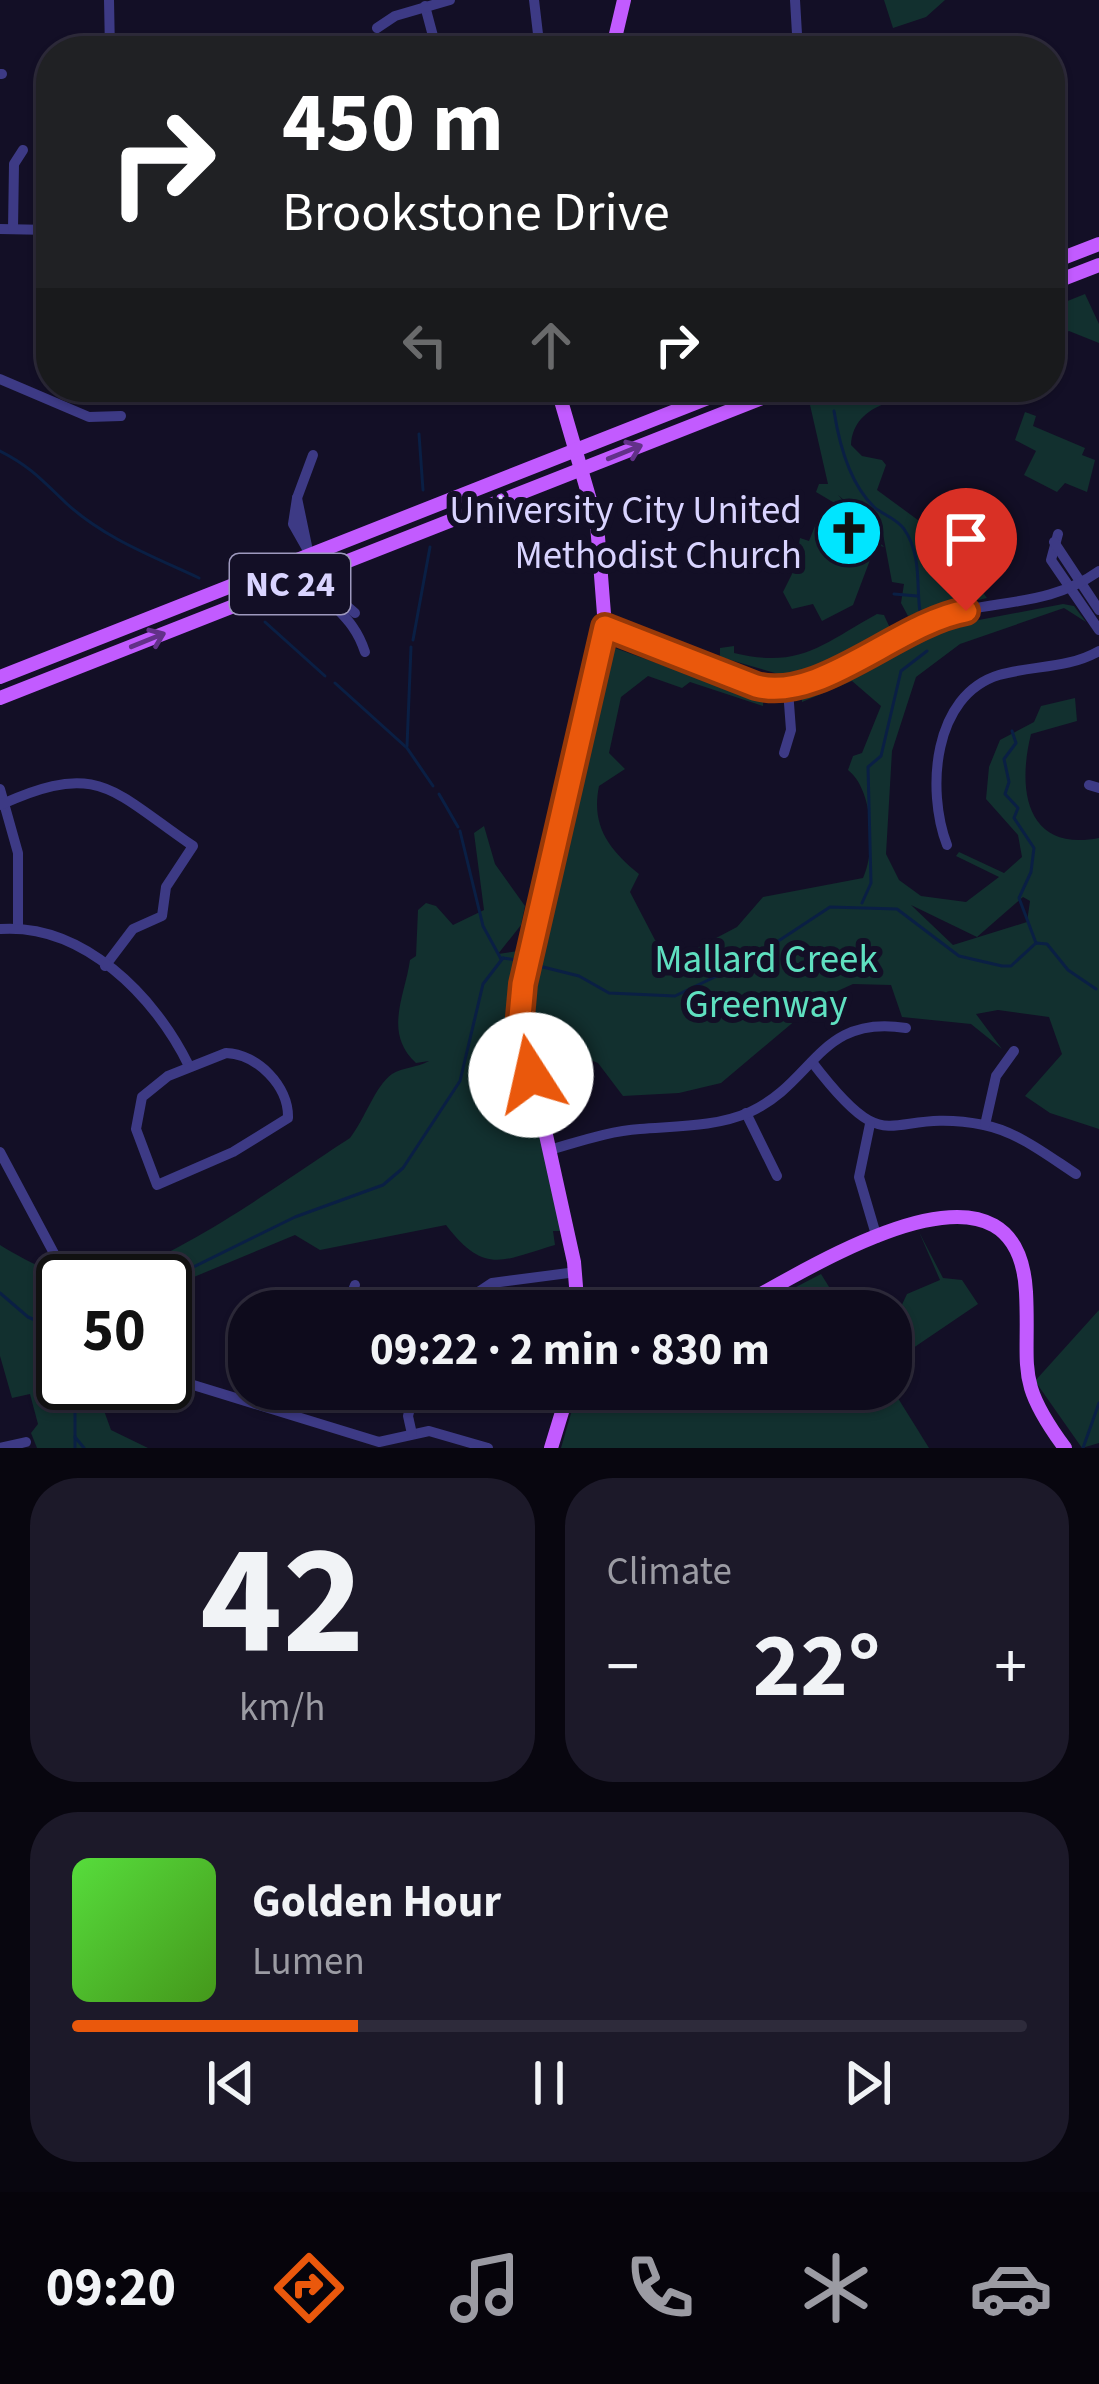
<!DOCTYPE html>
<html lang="en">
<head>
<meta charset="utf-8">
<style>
  body { margin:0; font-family:"Source Sans 3",sans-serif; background:#1c1929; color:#f1f3f6; height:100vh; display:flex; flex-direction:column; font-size:45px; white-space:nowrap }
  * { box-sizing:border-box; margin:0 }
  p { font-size:39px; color:#9b9ba3 }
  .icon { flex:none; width:66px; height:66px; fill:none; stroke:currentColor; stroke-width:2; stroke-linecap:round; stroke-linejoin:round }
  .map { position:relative; height:1448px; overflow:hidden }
  .side { display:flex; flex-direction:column; gap:30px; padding:30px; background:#08060f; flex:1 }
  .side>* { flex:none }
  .top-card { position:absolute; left:36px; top:36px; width:1029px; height:366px; border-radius:48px; box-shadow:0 3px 9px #0004,0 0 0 3px #2e2b3b; background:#202124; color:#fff; overflow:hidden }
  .speed { position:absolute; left:36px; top:1254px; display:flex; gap:24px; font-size:60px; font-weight:700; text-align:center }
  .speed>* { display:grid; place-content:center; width:156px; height:156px; border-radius:50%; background:#0e0b1c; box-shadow:0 3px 9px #0004,0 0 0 3px #2e2b3b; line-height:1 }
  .speed .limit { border:6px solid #111; border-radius:18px; background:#fff; color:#111 }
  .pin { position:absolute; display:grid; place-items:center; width:102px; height:102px; color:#fff; margin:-123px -51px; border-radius:50% 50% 50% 0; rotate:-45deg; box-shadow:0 0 12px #0007 }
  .pin .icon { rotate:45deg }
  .me { position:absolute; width:132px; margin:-66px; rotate:350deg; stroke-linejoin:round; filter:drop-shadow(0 0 9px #0008) }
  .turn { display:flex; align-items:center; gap:42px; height:252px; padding:0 48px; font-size:54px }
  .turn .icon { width:156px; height:156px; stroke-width:2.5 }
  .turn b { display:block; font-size:84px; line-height:102px }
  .lanes { display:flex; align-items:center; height:114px; padding:0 48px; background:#0003; justify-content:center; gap:60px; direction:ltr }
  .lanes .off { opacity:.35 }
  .big { font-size:90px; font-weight:700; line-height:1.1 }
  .side .card { flex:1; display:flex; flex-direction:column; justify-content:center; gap:18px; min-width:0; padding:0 42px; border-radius:48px; background:#1c1929 }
  .side .dial { align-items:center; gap:0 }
  .dial b { font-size:156px; line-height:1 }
  .song { display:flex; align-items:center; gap:36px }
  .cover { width:144px; height:144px; border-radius:18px; background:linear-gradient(135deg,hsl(110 70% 55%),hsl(100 70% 35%)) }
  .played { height:12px; border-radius:6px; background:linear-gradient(90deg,#ea580c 30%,#2e2b3b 30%) }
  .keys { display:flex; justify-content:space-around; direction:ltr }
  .heat { display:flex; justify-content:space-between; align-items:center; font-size:66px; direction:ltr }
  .side .tiles { flex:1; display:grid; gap:30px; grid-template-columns:1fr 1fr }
  .card:last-child { grid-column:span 2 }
  .trip { position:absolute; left:228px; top:1290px; width:684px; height:120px; border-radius:48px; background:#0e0b1c; box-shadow:0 3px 9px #0004,0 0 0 3px #2e2b3b; font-weight:700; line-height:120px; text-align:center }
  .dock { display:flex; height:192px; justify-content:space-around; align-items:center; background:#06040b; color:#9b9ba3 }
  .dock .icon { width:84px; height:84px }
  .dock .on { color:#ea580c }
  .dock b { font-size:54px; color:#f1f3f6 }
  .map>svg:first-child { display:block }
  .green { fill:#12302f; fill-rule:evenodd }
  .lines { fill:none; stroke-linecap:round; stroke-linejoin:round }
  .stream { stroke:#0a1f44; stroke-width:3 }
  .minor { stroke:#3d3a85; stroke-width:10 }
  .major { stroke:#c25bff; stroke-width:14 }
  .oneway { stroke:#623188 }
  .route-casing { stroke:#983908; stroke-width:30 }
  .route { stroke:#ea580c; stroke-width:21 }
  .labels { text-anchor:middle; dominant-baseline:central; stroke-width:12; stroke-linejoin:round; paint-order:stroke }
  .shield { fill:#130f26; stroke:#9e99be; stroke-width:3 }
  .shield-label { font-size:36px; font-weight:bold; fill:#d9d4ff }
  .poi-label { font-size:39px; fill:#d9d4ff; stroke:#130f26; text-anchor:end }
  .park-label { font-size:39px; fill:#5fe0c0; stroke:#130f26 }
</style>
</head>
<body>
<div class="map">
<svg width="1099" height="1448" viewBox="0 0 1099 1448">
  <rect width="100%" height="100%" fill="#130f26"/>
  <g class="green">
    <path d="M884,0H945L926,17L893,28Z"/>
    <path d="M1085,294L1099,324V343L1069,331L1050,340V308Z"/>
    <path d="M854,387H939C906,400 854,400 851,445L862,456L882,460L886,465L877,490L922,523L925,537L941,530L946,555L939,570L946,583L981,590L987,598L908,616L901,603L904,584L892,582L883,534L838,495L884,547L869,542L865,550L857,546L862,533L848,527L853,514L816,492L819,484H828L810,405Z"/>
    <path d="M1025,412L1036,416L1033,426L1085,448L1082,455L1095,460L1087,492L1065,483L1057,492L1024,475L1036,451L1015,440Z"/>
    <path d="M819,516L831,520L839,548L870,560L853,605L822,621L813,604L792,609L783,592L795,568L800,538L809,541Z"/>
    <path d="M1063,604L1074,606L1086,622L1064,608L960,644L916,677L892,751L886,854L899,880L921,896L966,902L999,877L956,856L959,852L1004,873L1022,857L1018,835L986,799L989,767L1000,740L1034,722L1041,706L1075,698L1077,721L1031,734C1017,790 1026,852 1099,838V1129L1050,1113L1025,1096L1062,1054L1049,1017L998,1010L976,1014L1002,1049L971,1024L902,1017L891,985L853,984L822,998L721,1083L679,1093L623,1096L598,1063L538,1038L529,1011L612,647L763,701V706L690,682L682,688L648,676L621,697L609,753L625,769L599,786C591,825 608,849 639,874L630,892L655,940L674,950L699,947L737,927L763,897L863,878C876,850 873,789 848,770L853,756L862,753L881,706L852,681L802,702V695L937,628ZM1023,897L1030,901L1027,922L953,945L911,905L977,937Z"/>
    <path d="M877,614L884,615L890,628L792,678L720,657V648L734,646V653C800,669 821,645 877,614Z"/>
    <path d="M484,826L495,864L525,906L521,925L498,954L532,949L520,1017L568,1231H553L555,1245C503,1260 485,1276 446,1225L320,1250L295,1235L165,1289V1281H63V1383H94L111,1430L148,1448H37L31,1433L38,1424L30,1394L12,1398L0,1356V1245C23,1259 59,1279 87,1279C154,1278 290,1176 350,1138C365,1119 375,1086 392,1074C403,1067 417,1068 429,1061L416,1063C383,1033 405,996 410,960L416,956L418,910L426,903L436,906L453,925L484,910L474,833Z"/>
    <path d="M919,1232L943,1278L962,1280L978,1304L891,1363V1328L907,1294L940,1280Z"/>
    <path d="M821,1274L844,1311H750Z"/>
    <path d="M1099,1310V1443L1082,1448L1035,1381Z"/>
    <path d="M891,1387L929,1448H561L578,1389Z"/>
  </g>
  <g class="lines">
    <g class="stream">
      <path d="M411,387V397"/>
      <path d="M834,411C839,443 849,483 874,507C883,515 896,518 904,529C922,555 916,584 920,612"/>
      <path d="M419,434L423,490"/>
      <path d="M0,451C30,466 43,481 66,503C104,538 152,556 199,578"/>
      <path d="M894,594L917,596"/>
      <path d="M265,622L325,676"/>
      <path d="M413,640L430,547"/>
      <path d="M335,683L407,748L433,786"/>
      <path d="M1012,731L1016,743L1004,759L1009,782L1005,794L1018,808L1014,818L1034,848L1031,872L1019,898L1036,943"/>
      <path d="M407,746L411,647"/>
      <path d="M439,794L458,827"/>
      <path d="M460,831L483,926L501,959"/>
      <path d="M862,903L871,883L868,767L881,756L901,671L927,651"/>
      <path d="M503,958L524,961"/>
      <path d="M539,966L579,976L609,993L675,996L748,961L830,907L897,909L959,956L1002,966H1011L1036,943L1047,944L1068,970L1096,989"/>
      <path d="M165,1281L295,1217L383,1185L403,1168L460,1081L483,984L503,958"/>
      <path d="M0,1293L28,1317L63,1332"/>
      <path d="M75,1383V1448"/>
      <path d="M75,1437L84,1448"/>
      <path d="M1083,1448L1099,1403"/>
    </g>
    <g class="minor">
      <path d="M109,0L110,51"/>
      <path d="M534,0L540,51"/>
      <path d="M795,0L798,51"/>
      <path d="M425,6L437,51"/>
      <path d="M377,28L395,16L450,0"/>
      <path d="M0,74H2"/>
      <path d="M0,229L51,230"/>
      <path d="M13,229L14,164L23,150"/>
      <path d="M0,379L89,417L121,416"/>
      <path d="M297,498L313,455"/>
      <path d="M1058,534L1051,560L1099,630"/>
      <path d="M1054,542L1099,610"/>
      <path d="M307,546L297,498L293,524L310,554"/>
      <path d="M324,571L333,594L355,613"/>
      <path d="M313,575C328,610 352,612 365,652"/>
      <path d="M605,627L756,686C822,703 880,633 941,616C997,599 1049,607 1099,571"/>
      <path d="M784,753L791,730L788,690"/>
      <path d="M1089,785L1099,788"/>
      <path d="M0,789L18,853V928"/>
      <path d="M0,805C99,760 111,790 193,846L166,887L162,916L133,929L105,966"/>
      <path d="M947,845C926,790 933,695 999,675C1034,665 1067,669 1099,651"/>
      <path d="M0,929C83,923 155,996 189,1066"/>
      <path d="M226,1053C257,1054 289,1086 288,1118L233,1152L157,1185L136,1129L142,1097L168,1076Z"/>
      <path d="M812,1062C893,1168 883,1105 984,1125C1018,1132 1047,1155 1076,1174"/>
      <path d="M746,1113L777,1176"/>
      <path d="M870,1124L859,1177L877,1238"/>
      <path d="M985,1125L996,1076L1014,1051"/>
      <path d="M549,1150C578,1142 609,1131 640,1129C676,1126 716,1127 750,1112C815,1082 819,1014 906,1028"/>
      <path d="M0,1152L57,1259"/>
      <path d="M345,1311L355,1285"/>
      <path d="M450,1311L492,1283L576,1272"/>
      <path d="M165,1371L190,1384L379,1442L429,1431L488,1448"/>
      <path d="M412,1434L408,1416L415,1389"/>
      <path d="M0,1448L26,1442"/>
    </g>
    <g class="major">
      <path d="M612,51L624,0"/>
      <path d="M1050,263L1099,244"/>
      <path d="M1050,284L1099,265"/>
      <path d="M557,387L597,524L605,627L520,1017L574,1262L578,1311"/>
      <path d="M0,677L736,387"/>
      <path d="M0,698L790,387"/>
      <path d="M730,1311C797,1277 1017,1129 1026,1292C1030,1370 1014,1379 1065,1448"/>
      <path d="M551,1448L569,1389"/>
    </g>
  </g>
  <defs><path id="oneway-shaft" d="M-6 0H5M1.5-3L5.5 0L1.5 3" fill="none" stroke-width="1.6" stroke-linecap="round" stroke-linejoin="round" transform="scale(3)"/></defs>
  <g class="oneway">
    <use href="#oneway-shaft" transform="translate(625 452) rotate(-22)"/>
    <use href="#oneway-shaft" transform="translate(148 640) rotate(-22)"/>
  </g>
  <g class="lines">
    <defs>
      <path id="route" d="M531,1075L520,1017L523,984L605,627L756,686C821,703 898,623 966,611"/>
    </defs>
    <use href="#route" class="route-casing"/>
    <use href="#route" class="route"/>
  </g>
  <defs>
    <symbol id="church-disc" viewBox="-11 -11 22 22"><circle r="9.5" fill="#00e5ff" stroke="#130f26"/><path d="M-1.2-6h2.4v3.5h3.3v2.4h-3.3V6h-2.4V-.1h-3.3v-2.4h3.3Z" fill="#111"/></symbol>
  </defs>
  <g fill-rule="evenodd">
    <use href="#church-disc" x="811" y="495" width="76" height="76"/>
  </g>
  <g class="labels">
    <rect class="shield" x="230" y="554" width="120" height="60" rx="9"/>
    <g class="shield-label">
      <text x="290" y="584">NC 24</text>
    </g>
    <g class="poi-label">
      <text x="802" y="511">University City United<tspan x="802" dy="45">Methodist Church</tspan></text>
    </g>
    <g class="park-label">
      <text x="766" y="960">Mallard Creek<tspan x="766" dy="45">Greenway</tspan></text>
    </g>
  </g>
</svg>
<div class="speed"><div class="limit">50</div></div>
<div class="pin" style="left:966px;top:611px;background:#d93025"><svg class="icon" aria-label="arrive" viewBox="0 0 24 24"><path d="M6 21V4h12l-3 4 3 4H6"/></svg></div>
<svg class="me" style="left:531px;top:1075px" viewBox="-20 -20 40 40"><circle r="19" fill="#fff"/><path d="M0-13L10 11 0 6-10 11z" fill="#ea580c"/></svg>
<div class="trip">09:22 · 2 min · 830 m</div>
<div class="top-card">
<div class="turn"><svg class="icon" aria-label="right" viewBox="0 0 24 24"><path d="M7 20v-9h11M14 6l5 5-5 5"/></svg><div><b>450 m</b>Brookstone Drive</div></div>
<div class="lanes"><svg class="icon off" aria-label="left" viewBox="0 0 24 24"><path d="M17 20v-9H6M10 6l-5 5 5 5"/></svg><svg class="icon off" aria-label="ahead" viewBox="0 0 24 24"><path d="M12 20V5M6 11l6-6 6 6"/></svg><svg class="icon" aria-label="right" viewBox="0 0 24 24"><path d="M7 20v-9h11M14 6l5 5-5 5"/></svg></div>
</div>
</div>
<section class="side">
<div class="tiles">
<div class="card dial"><b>42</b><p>km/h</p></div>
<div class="card"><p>Climate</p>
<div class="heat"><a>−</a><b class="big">22°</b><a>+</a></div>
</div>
<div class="card">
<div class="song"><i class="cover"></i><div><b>Golden Hour</b><p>Lumen</p></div></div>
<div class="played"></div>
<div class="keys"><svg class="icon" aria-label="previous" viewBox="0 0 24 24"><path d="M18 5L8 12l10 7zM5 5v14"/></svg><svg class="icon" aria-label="pause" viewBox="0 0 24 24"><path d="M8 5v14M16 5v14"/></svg><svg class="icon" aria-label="next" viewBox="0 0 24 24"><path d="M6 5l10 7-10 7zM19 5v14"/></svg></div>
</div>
</div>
</section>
<nav class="dock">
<b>09:20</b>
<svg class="icon on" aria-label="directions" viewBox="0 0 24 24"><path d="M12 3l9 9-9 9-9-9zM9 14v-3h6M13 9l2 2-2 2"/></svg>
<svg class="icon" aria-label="music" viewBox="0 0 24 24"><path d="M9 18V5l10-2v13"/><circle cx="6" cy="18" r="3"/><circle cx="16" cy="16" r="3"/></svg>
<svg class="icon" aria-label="phone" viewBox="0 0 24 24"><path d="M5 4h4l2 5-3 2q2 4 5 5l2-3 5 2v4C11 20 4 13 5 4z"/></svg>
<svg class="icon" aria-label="climate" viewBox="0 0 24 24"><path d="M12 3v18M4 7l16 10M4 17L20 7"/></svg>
<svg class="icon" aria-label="car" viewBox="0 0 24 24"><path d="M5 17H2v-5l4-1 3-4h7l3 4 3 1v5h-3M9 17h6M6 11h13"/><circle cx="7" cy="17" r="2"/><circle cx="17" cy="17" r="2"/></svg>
</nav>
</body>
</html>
